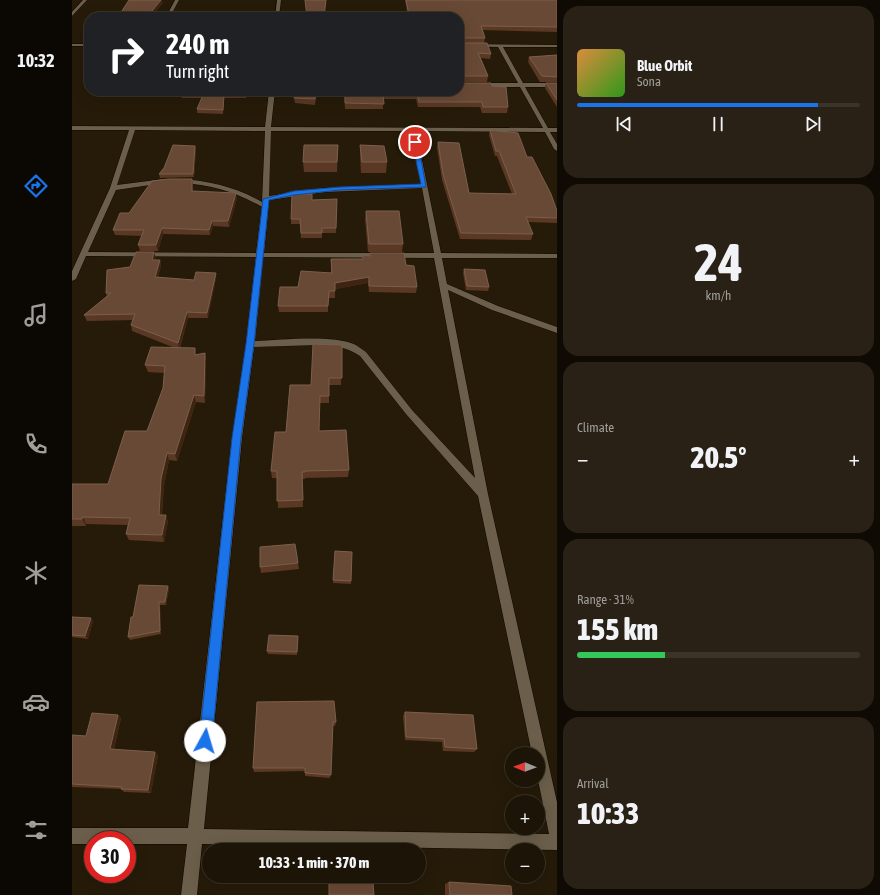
<!DOCTYPE html>
<html lang="en">
<head>
<meta charset="utf-8">
<style>
  body { margin:0; font-family:"Asap Condensed",sans-serif; background:#292115; color:#f1f3f6; height:100vh; display:flex; flex-direction:column; font-size:15px; white-space:nowrap }
  * { box-sizing:border-box; margin:0 }
  p { font-size:13px; color:#a09e9b }
  .icon { flex:none; width:22px; height:22px; fill:none; stroke:currentColor; stroke-width:2; stroke-linecap:round; stroke-linejoin:round }
  .map { position:relative; flex:1; overflow:hidden }
  .panel { display:flex; flex-direction:column; gap:6px; padding:6px; background:#0f0b04; width:323px }
  .panel>* { flex:none }
  .guide { position:absolute; left:12px; top:12px; width:380px; height:84px; border-radius:16px; box-shadow:0 4px 16px #0002,0 0 0 1px #3a3328; background:#202124; color:#fff; overflow:hidden }
  .needle { width:26px; rotate:271deg }
  .fabs { position:absolute; left:433px; top:747px; display:grid; gap:8px }
  .fabs a { display:grid; place-items:center; width:40px; height:40px; border-radius:50%; background:#1c1407; box-shadow:0 4px 16px #0002,0 0 0 1px #3a3328; font-size:20px }
  .speed { position:absolute; left:12px; top:831px; display:flex; gap:8px; font-size:20px; font-weight:700; text-align:center }
  .speed>* { display:grid; place-content:center; width:52px; height:52px; border-radius:50%; background:#1c1407; box-shadow:0 4px 16px #0002,0 0 0 1px #3a3328; line-height:1 }
  .speed .limit { border:6px solid #d22; background:#fff; color:#111 }
  .pin { position:absolute; display:grid; place-items:center; width:34px; height:34px; color:#fff; margin:-17px; border:2px solid #fff; border-radius:50%; box-shadow:0 1px 4px #0007 }
  .me { position:absolute; width:44px; margin:-22px; rotate:6deg; stroke-linejoin:round; filter:drop-shadow(0 0 3px #0008) }
  .turn { display:flex; align-items:center; gap:14px; height:84px; padding:0 16px; font-size:18px }
  .turn .icon { width:52px; height:52px; stroke-width:2.5 }
  .turn b { display:block; font-size:28px; line-height:34px }
  .big { font-size:30px; font-weight:800; line-height:1.1 }
  .panel .widget { flex:1; display:flex; flex-direction:column; justify-content:center; gap:6px; min-width:0; padding:0 14px; border-radius:16px; background:#292115 }
  .panel .dial { align-items:center; gap:0 }
  .dial b { font-size:52px; line-height:1 }
  .song { display:flex; align-items:center; gap:12px }
  .cover { width:48px; height:48px; border-radius:6px; background:linear-gradient(135deg,hsl(30 70% 55%),hsl(110 70% 35%)) }
  .played { height:4px; border-radius:2px; background:linear-gradient(90deg,#1a73e8 85%,#3a3328 85%) }
  .keys { display:flex; justify-content:space-around; direction:ltr }
  .heat { display:flex; justify-content:space-between; align-items:center; font-size:22px; direction:ltr }
  .charge { height:6px; border-radius:3px; background:linear-gradient(90deg,#34c759 31%,#3a3328 0) }
  .trip { position:absolute; left:130px; top:843px; width:224px; height:40px; border-radius:20px; background:#1c1407; box-shadow:0 4px 16px #0002,0 0 0 1px #3a3328; font-weight:800; line-height:40px; text-align:center }
  main { display:flex; flex:1; min-height:0 }
  .tab-bar { display:flex; flex-direction:column; width:72px; justify-content:space-around; align-items:center; background:#0b0803; color:#a09e9b }
  .tab-bar .icon { width:28px; height:28px }
  .tab-bar .on { color:#1a73e8 }
  .tab-bar b { font-size:18px; color:#f1f3f6 }
  .map>svg:first-child { display:block }
  .lines { fill:none; stroke-linecap:round; stroke-linejoin:round }
  .minor-casing { stroke:#0f0600; stroke-width:1 }
  .minor { fill:#6b5e4a; fill-rule:evenodd }
  .wall { fill:#5a3824 }
  .shaded-wall { fill:#3f2511 }
  .building { fill:#684935; stroke:#7a5f4d }
  .route { fill:#1a73e8; stroke:#114b97 }
</style>
</head>
<body>
<main>
<nav class="tab-bar">
<b>10:32</b>
<svg class="icon on" aria-label="directions" viewBox="0 0 24 24"><path d="M12 3l9 9-9 9-9-9zM9 14v-3h6M13 9l2 2-2 2"/></svg>
<svg class="icon" aria-label="music" viewBox="0 0 24 24"><path d="M9 18V5l10-2v13"/><circle cx="6" cy="18" r="3"/><circle cx="16" cy="16" r="3"/></svg>
<svg class="icon" aria-label="phone" viewBox="0 0 24 24"><path d="M5 4h4l2 5-3 2q2 4 5 5l2-3 5 2v4C11 20 4 13 5 4z"/></svg>
<svg class="icon" aria-label="climate" viewBox="0 0 24 24"><path d="M12 3v18M4 7l16 10M4 17L20 7"/></svg>
<svg class="icon" aria-label="car" viewBox="0 0 24 24"><path d="M5 17H2v-5l4-1 3-4h7l3 4 3 1v5h-3M9 17h6M6 11h13"/><circle cx="7" cy="17" r="2"/><circle cx="17" cy="17" r="2"/></svg>
<svg class="icon" aria-label="filters" viewBox="0 0 24 24"><path d="M4 7h16M4 17h16"/><circle cx="9" cy="7" r="2"/><circle cx="15" cy="17" r="2"/></svg>
</nav>
<div class="map">
<svg width="485" height="895" viewBox="0 0 485 895">
  <rect width="100%" height="100%" fill="#261b09"/>
  <g class="lines">
    <defs>
      <g id="minor">
        <path d="M11,0H15L0,16V12Z"/>
        <path d="M103,0H107L98,17H94Z"/>
        <path d="M205,0H209L207,17H203Z"/>
        <rect x="0" y="44" width="17" height="2"/>
        <path d="M387,44L485,45V47H431L451,83H485V87H453L476,128H485V132H478L485,144V151L482,149L473,132L344,131L369,253L485,254V258H370L375,284L426,306L485,327V333L420,310L376,290L416,494L485,802V850L130,844L125,895H109L115,844H55V840H21V844H0V828H116L160,438L174,344L184,257L14,256L4,279L0,281V271L38,188L57,130H0V126L193,127L197,91H203L199,127L471,128L448,87H387V83H446L426,47L387,46ZM63,130L193,131L190,202C164,187 138,181 108,179L105,181L108,183C140,185 162,191 190,207L184,253L16,252L44,190L92,183L95,181L92,179L45,185ZM199,131H339L349,184L253,188L197,196ZM350,188L362,253H192L197,200L253,192ZM191,257L362,258L403,478L340,410L294,352C291,350 287,347 284,345C261,334 209,340 183,341ZM246,345C263,346 273,346 288,356L334,414L406,496L460,754H466V780L477,834L132,829L170,438L182,347Z"/>
      </g>
    </defs>
    <use href="#minor" class="minor-casing"/>
    <use href="#minor" class="minor"/>
  </g>
  <g class="wall">
    <path d="M333,0H485V32L411,30L413,38L412,43H400L419,54L418,59L409,58L416,76L415,82H387V17H336Z"/>
    <path d="M485,55V82H468L456,62L457,57Z"/>
    <path d="M474,83H485V107L473,88Z"/>
    <path d="M420,86L436,107L435,113H410L408,107H346L344,99H311V109H273L272,91H387Z"/>
    <path d="M176,91L174,98H152L151,114L125,113V109L130,98H110L109,95Z"/>
    <path d="M245,91L243,105L223,103L222,98Z"/>
    <path d="M418,130L455,157L485,211V223L456,222L461,234L459,240L388,239L370,180L365,147L366,142L397,193L440,194L425,156H423L417,135Z"/>
    <path d="M266,145L265,172H232L231,162Z"/>
    <path d="M288,145L315,162L314,173H289L288,156Z"/>
    <path d="M123,146L124,150L122,177L88,178L87,174L92,168Z"/>
    <path d="M120,179L121,185V191L165,198L157,227L141,226L138,235L91,234L86,251H68L66,245L70,236L43,235L41,230L57,213Z"/>
    <path d="M265,199L264,233H250V238H229L228,224H219V219L240,200Z"/>
    <path d="M294,211L331,244L330,252H296L293,219Z"/>
    <path d="M298,253L334,265L345,287L344,293L297,292L296,283L263,289V298H256V312H207L206,306L226,287L259,273V259H291L297,256Z"/>
    <path d="M84,258L83,260H88L89,266L86,277L122,280L144,273V278L136,318H116L108,348L124,355L133,353L134,361L133,403L124,402L105,461L97,460L92,486L90,515L96,521L92,542L57,540L54,534L56,525L14,524V526H0V484H36L75,431L91,388L92,373L76,372L73,365L103,348L60,331L59,325L61,320L15,321L12,315L35,297L34,293L58,267Z"/>
    <path d="M392,269L417,287L416,291L394,290L391,273Z"/>
    <path d="M270,345L269,385H257V403H247V431L277,470L276,477L233,478V479H230L231,507L206,508L205,478H200L199,471L214,432L239,385Z"/>
    <path d="M263,551L280,552L279,584L261,583Z"/>
    <path d="M226,563L227,569L189,573L188,567Z"/>
    <path d="M96,586L97,589L94,605H88L89,634L58,640L56,637L61,617Z"/>
    <path d="M0,617L21,621L16,639L0,637Z"/>
    <path d="M226,636L225,655L196,654L195,651Z"/>
    <path d="M185,702L264,722L263,726H260L258,778L233,776V771L182,772L181,768Z"/>
    <path d="M333,712L405,749L402,752L371,751L370,742L333,740L331,716Z"/>
    <path d="M46,715L49,718L42,749L86,755L79,793L52,792L49,789L0,787V735L14,736Z"/>
    <path d="M377,882L440,895H373V884Z"/>
  </g>
  <g class="shaded-wall">
    <path d="M89,0H90L91,3L80,17H75Z"/>
    <path d="M123,146L124,150L122,177L121,174Z"/>
    <path d="M120,179L121,185V196L120,191Z"/>
    <path d="M164,193L165,198L157,227L156,221Z"/>
    <path d="M140,221L141,226L138,235L137,230Z"/>
    <path d="M90,228L91,234L86,251L84,245Z"/>
    <path d="M82,252L84,258L81,266L80,260Z"/>
    <path d="M88,260L89,266L84,283L83,277Z"/>
    <path d="M144,273V278L136,318L135,313Z"/>
    <path d="M297,277L296,283L263,289V298V283Z"/>
    <path d="M115,312L116,318L107,349L106,343Z"/>
    <path d="M133,353L134,361L133,403L132,396Z"/>
    <path d="M122,395L124,402L105,461L103,454Z"/>
    <path d="M95,453L97,460L92,486L89,521L87,515L89,479Z"/>
    <path d="M94,515L96,521L92,542L90,535Z"/>
    <path d="M11,517L14,524V526L10,519Z"/>
    <path d="M96,586L97,589L94,605L93,602Z"/>
    <path d="M87,602L88,605L89,634L88,631Z"/>
    <path d="M19,618L21,621L16,639L13,636Z"/>
    <path d="M46,715L49,718L41,752L38,749Z"/>
    <path d="M83,752L86,755L79,793L76,790Z"/>
  </g>
  <g class="building">
    <path d="M57,0H89L75,17H46Z"/>
    <path d="M233,0H254L252,17H235Z"/>
    <path d="M334,0H485V27L409,26L413,38H387V17H341L340,15H337Z"/>
    <path d="M387,39L388,43H415L419,54L406,53L416,76H388L387,77Z"/>
    <path d="M485,55V77L470,76L457,57Z"/>
    <path d="M387,83H419L420,86L434,87L436,107H411L410,102H347L345,93L311,94L312,104L273,103V91H387Z"/>
    <path d="M474,83H485V100Z"/>
    <path d="M111,91H175L174,95H152L151,110L125,109L131,95H109Z"/>
    <path d="M225,91H244L243,99L222,98Z"/>
    <path d="M418,130L446,133L455,157H460L479,194L485,211V218L454,217L461,234L389,233L371,174L366,142L387,143L397,193L444,194L427,151H424Z"/>
    <path d="M101,145L123,146L121,174H87L92,168Z"/>
    <path d="M232,145H266L265,162H231Z"/>
    <path d="M288,145L312,146L315,162H290Z"/>
    <path d="M97,179H120V191L164,193L156,221H140L137,230L90,228L84,245H66L72,230H41L48,213H57L80,181Z"/>
    <path d="M220,194H240V200L265,199L264,228H250V233H229L228,219H219Z"/>
    <path d="M294,211H327L331,244H297Z"/>
    <path d="M64,252H82L80,260H88L83,277L122,280L124,272L144,273L135,313L115,312L106,343L59,325L63,314L12,315L39,293H34L35,270L58,267Z"/>
    <path d="M298,253H332L334,265L342,266L345,287L297,286V277L263,283V291H257L256,306H206L208,287H226L229,271L260,273L259,259H291V255L298,256Z"/>
    <path d="M392,269L413,270L417,287L395,286Z"/>
    <path d="M241,344L270,345V378H257V396H248L247,431L274,430L277,470L233,471V472H230L231,500L205,501V471H199L203,432H214L218,385H239Z"/>
    <path d="M79,347L123,348V355L133,353L132,396L122,395L103,454L95,453L89,479L87,515H94L90,535L54,534L58,518L11,517L10,519H0V484H36L53,431H75L91,388L93,366L73,365Z"/>
    <path d="M223,544L226,563L188,567V547Z"/>
    <path d="M263,551L280,552L279,581L261,580Z"/>
    <path d="M67,585L96,586L93,602H87L88,631L56,637L59,617H61Z"/>
    <path d="M0,617L19,618L13,636L0,635Z"/>
    <path d="M197,635L226,636L225,652L195,651Z"/>
    <path d="M262,701L264,722H261L259,775L233,773V768H181L185,702Z"/>
    <path d="M333,712L401,715L405,749L373,747L372,739L334,737Z"/>
    <path d="M20,713L46,715L38,749L83,752L76,790L49,789L50,787L0,784V735L14,736Z"/>
    <path d="M257,881L301,882L302,895H257Z"/>
    <path d="M377,882L439,886L440,895H378Z"/>
  </g>
  <path class="route" d="M343,140L346,142L354,187L268,190L222,195L197,200L182,344L169,438L140,741L138,745L133,747L129,745L127,741L160,438L174,344L191,199L222,191L268,187L349,184L340,142Z"/>
</svg>
<div class="fabs">
<a><svg class="needle" viewBox="-14 -14 28 28"><path d="M0-13l5 13h-10z" fill="#e53935"/><path d="M0 13l5-13h-10z" fill="#a09e9b"/></svg></a>
<a>+</a>
<a>−</a>
</div>
<div class="speed"><div class="limit">30</div></div>
<div class="pin" style="left:343px;top:142px;background:#d93025"><svg class="icon" aria-label="arrive" viewBox="0 0 24 24"><path d="M6 21V4h12l-3 4 3 4H6"/></svg></div>
<svg class="me" style="left:133px;top:741px" viewBox="-20 -20 40 40"><circle r="19" fill="#fff"/><path d="M0-13L10 11 0 6-10 11z" fill="#1a73e8"/></svg>
<div class="trip">10:33 · 1 min · 370 m</div>
<div class="guide">
<div class="turn"><svg class="icon" aria-label="right" viewBox="0 0 24 24"><path d="M7 20v-9h11M14 6l5 5-5 5"/></svg><div><b>240 m</b>Turn right</div></div>
</div>
</div>
<section class="panel">
<div class="widget">
<div class="song"><i class="cover"></i><div><b>Blue Orbit</b><p>Sona</p></div></div>
<div class="played"></div>
<div class="keys"><svg class="icon" aria-label="previous" viewBox="0 0 24 24"><path d="M18 5L8 12l10 7zM5 5v14"/></svg><svg class="icon" aria-label="pause" viewBox="0 0 24 24"><path d="M8 5v14M16 5v14"/></svg><svg class="icon" aria-label="next" viewBox="0 0 24 24"><path d="M6 5l10 7-10 7zM19 5v14"/></svg></div>
</div>
<div class="widget dial"><b>24</b><p>km/h</p></div>
<div class="widget"><p>Climate</p>
<div class="heat"><a>−</a><b class="big">20.5°</b><a>+</a></div>
</div>
<div class="widget"><p>Range · 31%</p><b class="big">155 km</b><div class="charge"></div></div>
<div class="widget"><p>Arrival</p><b class="big">10:33</b></div>
</section>
</main>
</body>
</html>
